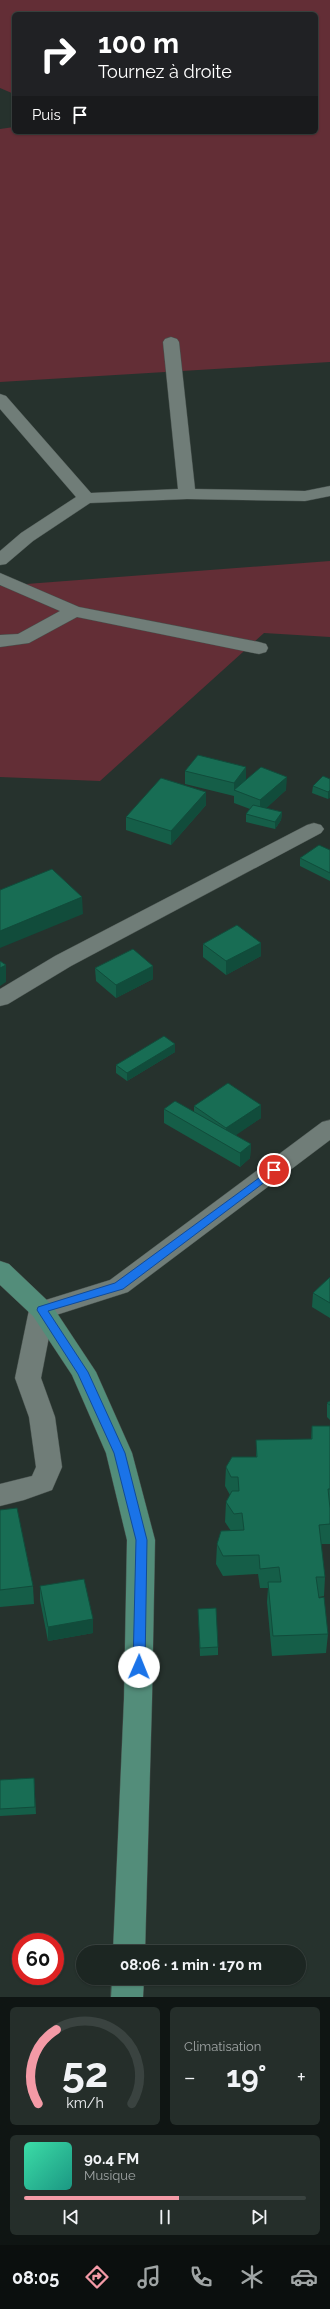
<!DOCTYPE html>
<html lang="fr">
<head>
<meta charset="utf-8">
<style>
  body { margin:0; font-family:Raleway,sans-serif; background:#252e2a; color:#f1f3f6; height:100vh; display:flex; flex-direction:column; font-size:15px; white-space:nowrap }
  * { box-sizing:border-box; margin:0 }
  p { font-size:13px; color:#a0a5a5 }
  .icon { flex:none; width:22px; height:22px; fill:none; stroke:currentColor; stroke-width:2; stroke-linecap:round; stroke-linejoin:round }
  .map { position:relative; height:1997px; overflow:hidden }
  .panel { display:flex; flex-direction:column; gap:10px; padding:10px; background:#0f1513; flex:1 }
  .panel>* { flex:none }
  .top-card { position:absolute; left:12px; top:12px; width:306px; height:122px; border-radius:6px; box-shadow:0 1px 3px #0004,0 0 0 1px #3a4340; background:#202124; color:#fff; overflow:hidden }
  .speed { position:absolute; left:12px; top:1933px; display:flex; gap:8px; font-size:20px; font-weight:700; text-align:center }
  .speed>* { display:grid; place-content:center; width:52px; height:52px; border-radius:50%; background:#1c2622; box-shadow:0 1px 3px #0004,0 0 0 1px #3a4340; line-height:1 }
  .speed .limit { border:6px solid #d22; background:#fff; color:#111 }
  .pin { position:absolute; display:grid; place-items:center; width:34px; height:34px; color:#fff; margin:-17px; border:2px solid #fff; border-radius:50%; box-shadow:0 1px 4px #0007 }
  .me { position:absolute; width:44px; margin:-22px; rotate:1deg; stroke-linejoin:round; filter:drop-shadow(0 0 3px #0008) }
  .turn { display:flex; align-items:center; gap:14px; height:84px; padding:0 20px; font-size:18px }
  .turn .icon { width:52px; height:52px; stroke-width:2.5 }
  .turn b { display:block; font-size:28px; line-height:34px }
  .then { display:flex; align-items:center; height:38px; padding:0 20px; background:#0003; gap:8px; font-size:15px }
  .big { font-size:30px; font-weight:700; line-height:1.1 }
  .panel .card { flex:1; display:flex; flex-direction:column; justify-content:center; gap:6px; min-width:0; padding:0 14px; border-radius:6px; background:#252e2a }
  .panel .dial { align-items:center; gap:0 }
  .dial svg { height:104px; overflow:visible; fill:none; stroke:#3a4340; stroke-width:7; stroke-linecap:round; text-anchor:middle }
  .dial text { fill:#f1f3f6; stroke:none }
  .song { display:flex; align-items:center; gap:12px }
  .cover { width:48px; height:48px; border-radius:6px; background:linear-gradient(135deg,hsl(160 70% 55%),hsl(170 70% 35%)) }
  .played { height:4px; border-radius:2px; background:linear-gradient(90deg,#f49aa6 55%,#3a4340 55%) }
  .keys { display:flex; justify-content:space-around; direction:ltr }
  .heat { display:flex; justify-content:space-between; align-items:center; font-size:22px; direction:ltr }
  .panel .tiles { flex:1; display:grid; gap:10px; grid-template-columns:1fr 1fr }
  .card:last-child { grid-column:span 2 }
  .trip { position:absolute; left:76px; top:1945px; width:230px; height:40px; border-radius:20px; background:#1c2622; box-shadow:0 1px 3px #0004,0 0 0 1px #3a4340; font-weight:700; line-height:40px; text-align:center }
  .tabs { display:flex; height:64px; justify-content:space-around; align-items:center; background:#0b0f0e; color:#a0a5a5 }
  .tabs .icon { width:28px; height:28px }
  .tabs .on { color:#f49aa6 }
  .tabs b { font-size:18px; color:#f1f3f6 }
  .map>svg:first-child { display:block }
  .green { fill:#632e36 }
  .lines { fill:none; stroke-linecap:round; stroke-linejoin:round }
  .minor-casing { stroke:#454f4b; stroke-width:1 }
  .primary-casing { stroke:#454f4b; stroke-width:1 }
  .minor { fill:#707d78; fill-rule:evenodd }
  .primary { fill:#538d7a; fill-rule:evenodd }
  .wall { fill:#155e48 }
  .shaded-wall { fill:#114c3b }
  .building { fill:#186d54; stroke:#114c3b }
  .route { fill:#1a73e8; stroke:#114b97 }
</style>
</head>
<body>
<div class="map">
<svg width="330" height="1997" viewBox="0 0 330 1997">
  <rect width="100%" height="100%" fill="#26322d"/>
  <g class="green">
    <path d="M0,0H330V362L0,382V129L14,127V132H316V14H14V94L0,88Z"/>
    <path d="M330,561V637L264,633L100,781L0,777V586Z"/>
  </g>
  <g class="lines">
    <defs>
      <g id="minor">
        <path d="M171,337L177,339L179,342L195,489L305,491L330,486V496L305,501L187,499L90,503L33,541L6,564L0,565V551L21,533L76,497L0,409V394L6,396L91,493L178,489L163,342L165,339Z"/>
        <path d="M0,573L79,607L259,642L266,644L268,648L266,652L259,654L77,617L29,643L0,647V635L18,634L60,611L0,585Z"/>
        <path d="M314,823L321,825L324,829L321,833L71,966L8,1004L0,1006V989L55,956L307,825Z"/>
        <path d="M330,1120V1140L128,1292L53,1316L41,1378L55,1417L62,1467L52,1490L24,1500L0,1506V1484L32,1476L36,1467L29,1417L15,1378L29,1310L33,1304L110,1280L322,1122Z"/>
      </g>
      <g id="primary">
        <path d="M0,1261L9,1264L51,1304L96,1372L132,1453L155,1540L152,1699L145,1952H113L124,1699L127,1540L106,1453L72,1375L33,1316L0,1285Z"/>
        <path d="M112,1978H144L143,1997H111Z"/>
      </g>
    </defs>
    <use href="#minor" class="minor-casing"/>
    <use href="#primary" class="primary-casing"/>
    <use href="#minor" class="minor"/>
    <use href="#primary" class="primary"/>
  </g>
  <g class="wall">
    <path d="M246,767V780L286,790L266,808L282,812L281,820L275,829L246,822V814L250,809L234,803V796L185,784V771Z"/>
    <path d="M330,779L328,799L312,793L313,786Z"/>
    <path d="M206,805L171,845L126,830V817Z"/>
    <path d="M330,850V881L300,866V858Z"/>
    <path d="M261,943V956L226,975L203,957V944Z"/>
    <path d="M153,966V979L116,998L96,981L95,968Z"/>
    <path d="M175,1044V1052L127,1081L116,1073V1065Z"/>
    <path d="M194,1106L261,1118L235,1135L251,1144L250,1158L240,1167L164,1123V1109L194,1112Z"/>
    <path d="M330,1277V1318L312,1307L313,1293Z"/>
    <path d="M330,1401V1420L327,1417V1403Z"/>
    <path d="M312,1426H330V1544H321L325,1577L324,1596L319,1597L328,1634L326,1653L272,1656L267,1602L268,1588H260L258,1574L223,1576L216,1564L217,1544L231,1531L225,1522L226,1502L230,1495L225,1486L226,1467L256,1457V1440L311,1439Z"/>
    <path d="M0,1510L33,1586L34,1604L0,1607Z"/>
    <path d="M40,1586L93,1633L48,1641L40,1600Z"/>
    <path d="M198,1609L218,1647V1655L200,1656Z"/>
    <path d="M34,1778L36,1814L0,1816V1780Z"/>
  </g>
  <g class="shaded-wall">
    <path d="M246,767V780L234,790V797V783Z"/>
    <path d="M287,777L286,790L260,814V800Z"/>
    <path d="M330,790V798L328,799V792Z"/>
    <path d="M206,792V805L171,845V831Z"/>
    <path d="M282,812L281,820L275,829V822Z"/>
    <path d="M82,897L83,914L0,948V931Z"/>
    <path d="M261,943V956L226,975V961Z"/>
    <path d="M6,965V982L0,986V968Z"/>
    <path d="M153,966V979L116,998V985Z"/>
    <path d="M175,1044V1052L127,1081V1073Z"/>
    <path d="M261,1105V1118L226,1142V1128Z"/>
    <path d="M251,1144L250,1158L240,1167V1153Z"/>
    <path d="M93,1619V1633L48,1641V1627Z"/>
  </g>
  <g class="building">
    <path d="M198,755L246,767L234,783L185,771Z"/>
    <path d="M261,767L287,777L260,800L234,790Z"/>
    <path d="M323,776L330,779V790L328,792L313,786Z"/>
    <path d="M161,778L206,792L171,831L126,817Z"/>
    <path d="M253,805L282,812L275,822L246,814Z"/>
    <path d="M319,845L330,850V873L300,858Z"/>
    <path d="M52,869L82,897L0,931V890Z"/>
    <path d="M237,925L261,943L226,961L203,944Z"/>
    <path d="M133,949L153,966L116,985L95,968Z"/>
    <path d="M0,961L6,965L0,968Z"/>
    <path d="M164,1036L175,1044L127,1073L116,1065Z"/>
    <path d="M228,1083L261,1105L226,1128L194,1106Z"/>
    <path d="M175,1101L251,1144L240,1153L164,1109Z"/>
    <path d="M330,1277V1303L313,1293Z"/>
    <path d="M330,1401V1405L327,1403Z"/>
    <path d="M312,1426H330V1489H328L330,1508V1524L319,1525L325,1577H316L319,1598L324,1597L328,1634L273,1636L268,1582H281L279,1567L260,1569L259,1555L223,1556L217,1544L221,1531L244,1530L242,1513L234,1514L226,1502L232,1491H239L238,1477H231L226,1467L232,1457H257L256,1440L312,1439Z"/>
    <path d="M17,1508L33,1586L0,1590V1510Z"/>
    <path d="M84,1579L93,1619L48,1627L40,1586Z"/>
    <path d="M216,1608L218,1647L200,1648L198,1609Z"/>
    <path d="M34,1778L35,1807L0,1809V1780Z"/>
  </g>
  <path class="route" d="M274,1167L278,1168V1172L123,1289L48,1311L88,1372L125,1453L147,1540L145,1667L139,1672L133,1667L136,1540L114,1453L78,1374L37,1310L38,1307L115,1283Z"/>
</svg>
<div class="speed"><div class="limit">60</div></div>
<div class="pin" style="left:274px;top:1170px;background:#d93025"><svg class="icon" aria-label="arrive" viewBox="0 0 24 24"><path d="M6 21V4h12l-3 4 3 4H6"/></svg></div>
<svg class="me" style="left:139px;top:1667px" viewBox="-20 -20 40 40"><circle r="19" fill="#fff"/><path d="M0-13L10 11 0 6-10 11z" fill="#1a73e8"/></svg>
<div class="trip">08:06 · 1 min · 170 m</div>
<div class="top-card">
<div class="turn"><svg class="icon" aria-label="right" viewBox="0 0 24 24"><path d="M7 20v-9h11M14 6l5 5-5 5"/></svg><div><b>100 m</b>Tournez à droite</div></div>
<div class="then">Puis<svg class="icon" aria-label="arrive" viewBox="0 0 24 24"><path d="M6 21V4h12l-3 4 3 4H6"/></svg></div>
</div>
</div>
<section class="panel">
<div class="tiles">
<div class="card dial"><svg viewBox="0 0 100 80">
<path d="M14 69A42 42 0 1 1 86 69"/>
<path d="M14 69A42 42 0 0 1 28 12" stroke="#f49aa6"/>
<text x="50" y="56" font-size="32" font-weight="700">52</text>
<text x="50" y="72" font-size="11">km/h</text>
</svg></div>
<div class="card"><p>Climatisation</p>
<div class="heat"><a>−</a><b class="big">19°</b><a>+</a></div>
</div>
<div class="card">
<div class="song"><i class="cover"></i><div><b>90.4 FM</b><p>Musique</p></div></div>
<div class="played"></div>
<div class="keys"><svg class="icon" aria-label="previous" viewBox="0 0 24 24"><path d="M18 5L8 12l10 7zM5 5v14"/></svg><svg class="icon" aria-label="pause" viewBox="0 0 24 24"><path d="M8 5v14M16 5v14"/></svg><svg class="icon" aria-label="next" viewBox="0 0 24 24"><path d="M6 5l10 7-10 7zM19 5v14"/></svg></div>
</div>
</div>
</section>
<nav class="tabs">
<b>08:05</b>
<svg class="icon on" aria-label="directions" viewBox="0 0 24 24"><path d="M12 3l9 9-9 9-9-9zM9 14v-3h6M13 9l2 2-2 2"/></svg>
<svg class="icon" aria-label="music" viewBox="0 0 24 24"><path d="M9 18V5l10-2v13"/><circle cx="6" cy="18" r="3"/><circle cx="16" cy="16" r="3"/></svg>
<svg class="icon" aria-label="phone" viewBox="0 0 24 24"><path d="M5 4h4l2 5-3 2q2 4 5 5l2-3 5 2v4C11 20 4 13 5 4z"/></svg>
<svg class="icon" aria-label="climate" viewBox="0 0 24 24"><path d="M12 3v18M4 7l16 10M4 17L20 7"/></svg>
<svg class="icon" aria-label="car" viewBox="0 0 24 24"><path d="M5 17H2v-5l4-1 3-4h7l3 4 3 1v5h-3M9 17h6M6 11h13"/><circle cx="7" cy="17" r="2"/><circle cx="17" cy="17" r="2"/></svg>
</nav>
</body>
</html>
